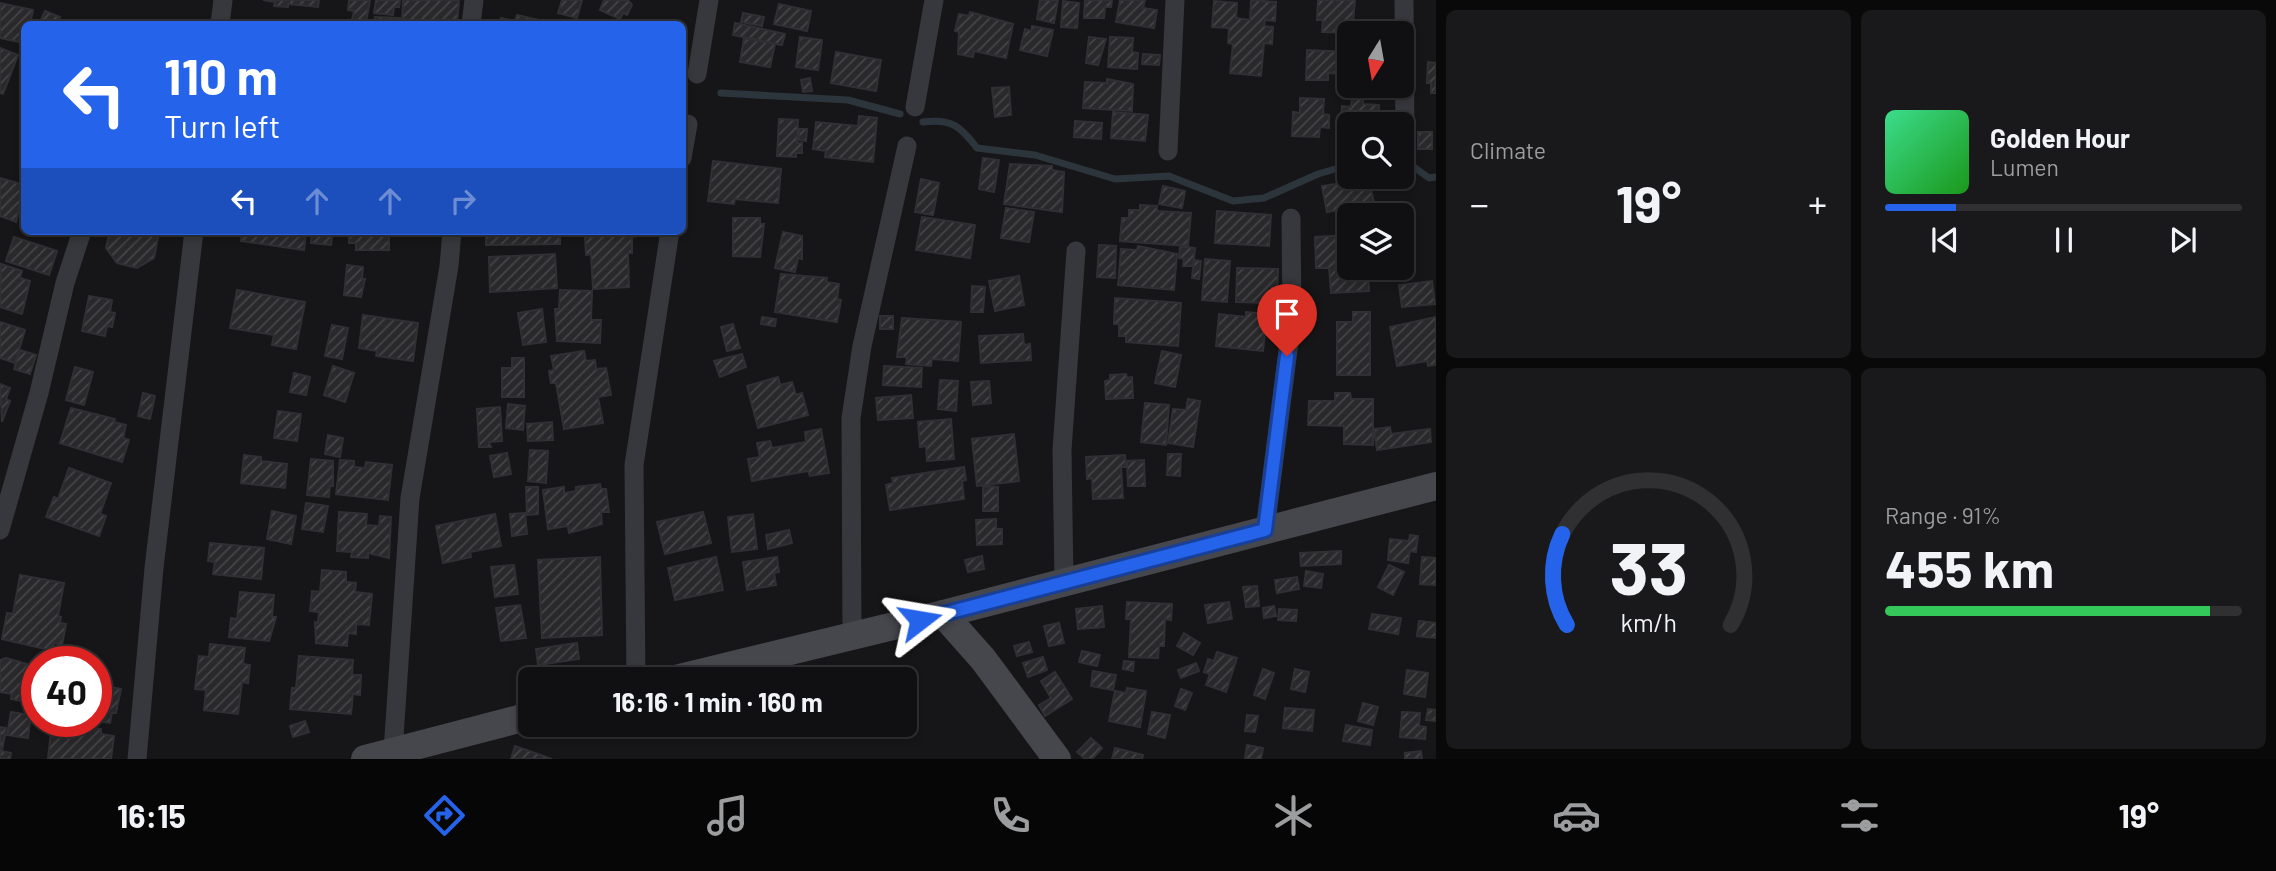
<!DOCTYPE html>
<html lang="en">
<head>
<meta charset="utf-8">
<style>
  body { margin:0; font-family:Barlow,sans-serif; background:#19191b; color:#f1f3f6; height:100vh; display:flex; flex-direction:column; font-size:26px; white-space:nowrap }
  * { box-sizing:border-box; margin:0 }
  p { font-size:23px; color:#9c9d9f }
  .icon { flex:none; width:38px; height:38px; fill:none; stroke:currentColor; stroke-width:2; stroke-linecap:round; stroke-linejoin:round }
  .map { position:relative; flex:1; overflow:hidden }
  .details { display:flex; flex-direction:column; gap:10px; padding:10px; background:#09090a; width:840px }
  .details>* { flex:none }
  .top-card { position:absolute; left:21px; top:21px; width:665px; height:214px; border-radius:10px; box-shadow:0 4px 10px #0003,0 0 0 2px #303032; background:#2563eb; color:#fff; overflow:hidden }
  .needle { width:46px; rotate:191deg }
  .fabs { position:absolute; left:1337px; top:21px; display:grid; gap:14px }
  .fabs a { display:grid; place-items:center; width:77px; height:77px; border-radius:10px; background:#101012; box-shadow:0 4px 10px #0003,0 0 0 2px #303032; font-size:35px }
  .speed { position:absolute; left:21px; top:646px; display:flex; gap:14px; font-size:35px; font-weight:700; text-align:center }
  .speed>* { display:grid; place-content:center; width:91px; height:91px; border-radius:50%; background:#101012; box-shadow:0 4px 10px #0003,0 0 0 2px #303032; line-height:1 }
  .speed .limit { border:10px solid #d22; background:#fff; color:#111 }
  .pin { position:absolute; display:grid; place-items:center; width:60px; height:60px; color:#fff; margin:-72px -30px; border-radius:50% 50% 50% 0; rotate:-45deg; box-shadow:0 0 7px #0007 }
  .pin .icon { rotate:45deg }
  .me { position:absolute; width:77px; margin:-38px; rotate:76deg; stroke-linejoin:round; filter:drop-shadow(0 0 5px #0008) }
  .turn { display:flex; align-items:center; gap:24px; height:147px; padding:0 28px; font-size:32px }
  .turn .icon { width:91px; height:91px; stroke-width:2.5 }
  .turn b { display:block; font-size:49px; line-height:60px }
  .lanes { display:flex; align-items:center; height:66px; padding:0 28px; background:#0003; justify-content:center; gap:35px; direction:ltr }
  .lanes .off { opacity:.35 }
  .big { font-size:52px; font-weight:700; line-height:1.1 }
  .details .tile { flex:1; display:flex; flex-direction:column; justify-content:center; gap:10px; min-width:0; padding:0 24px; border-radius:10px; background:#19191b }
  .details .dial { align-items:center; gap:0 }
  .dial svg { height:182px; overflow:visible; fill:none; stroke:#303032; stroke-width:7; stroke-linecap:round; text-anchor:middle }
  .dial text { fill:#f1f3f6; stroke:none }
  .song { display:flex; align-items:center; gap:21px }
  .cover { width:84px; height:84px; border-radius:10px; background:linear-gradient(135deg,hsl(150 70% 55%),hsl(120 70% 35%)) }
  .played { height:7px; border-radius:4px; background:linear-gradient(90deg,#2563eb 20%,#303032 20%) }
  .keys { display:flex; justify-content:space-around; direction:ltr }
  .heat { display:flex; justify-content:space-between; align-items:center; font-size:38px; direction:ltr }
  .charge { height:10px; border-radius:5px; background:linear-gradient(90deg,#34c759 91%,#303032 0) }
  .details .tiles { flex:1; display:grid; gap:10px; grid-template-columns:repeat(2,1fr) }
  .trip { position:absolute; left:518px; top:667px; width:399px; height:70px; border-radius:10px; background:#101012; box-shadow:0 4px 10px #0003,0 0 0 2px #303032; font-weight:700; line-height:70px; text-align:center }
  .tabs { display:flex; height:112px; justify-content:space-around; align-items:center; background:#060607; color:#9c9d9f }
  .tabs .icon { width:49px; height:49px }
  .tabs .on { color:#2563eb }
  .tabs b { font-size:32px; color:#f1f3f6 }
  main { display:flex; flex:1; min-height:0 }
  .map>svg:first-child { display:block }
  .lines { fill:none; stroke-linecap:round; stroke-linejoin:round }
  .stream { stroke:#2c353c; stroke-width:7 }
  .building { fill:url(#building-hatch); stroke:#303034; stroke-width:2 }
  .street { stroke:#37383d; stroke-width:19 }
  .secondary { stroke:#45474d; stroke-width:28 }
  .route-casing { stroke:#184099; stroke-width:18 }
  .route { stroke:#2563eb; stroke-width:12 }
</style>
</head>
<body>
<main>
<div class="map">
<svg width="1436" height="759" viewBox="0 0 1436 759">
  <defs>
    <pattern id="building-hatch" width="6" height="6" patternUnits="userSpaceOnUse" patternTransform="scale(1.75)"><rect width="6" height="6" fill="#29292c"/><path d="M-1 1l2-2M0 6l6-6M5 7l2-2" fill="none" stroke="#454548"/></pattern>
  </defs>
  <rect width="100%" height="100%" fill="#161618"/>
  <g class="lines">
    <g class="stream">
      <path d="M721,93L848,100L900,114"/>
      <path d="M923,122C952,118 961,127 977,148L1035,155L1115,179L1169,176L1233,201L1264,198L1318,174L1349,165"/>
      <path d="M1402,164L1411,165L1429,178L1436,177"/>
    </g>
  </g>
  <g class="building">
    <path d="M263,0H319L318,7L288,4V7L274,6L275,2Z"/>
    <path d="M349,0H370L366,22L352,20L354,11L348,10Z"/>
    <path d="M376,0H400L399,7H394L393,15L374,13Z"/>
    <path d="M403,0H459L457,24H402Z"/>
    <path d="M562,0H582L577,18L558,13Z"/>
    <path d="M604,0H628L632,5L627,15L623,13L620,19L600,10Z"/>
    <path d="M1040,0H1058L1054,23L1037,19Z"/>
    <path d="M1085,0H1112L1111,7H1105L1104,18H1084Z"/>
    <path d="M1120,0H1145L1143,8L1157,10L1154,28L1116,22Z"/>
    <path d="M1251,0L1276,2L1275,21L1265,20L1264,26L1273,27L1272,44L1264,43L1261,76L1230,73L1233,44L1228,43L1229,28L1212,27L1214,1L1237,3L1236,18L1250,20Z"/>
    <path d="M1318,0H1355L1352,33L1322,32L1323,20H1317Z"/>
    <path d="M1063,1L1079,3L1077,28L1061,27Z"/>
    <path d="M0,3L33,10L30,24H24V43L0,38Z"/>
    <path d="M779,4L811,11L807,31L774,24Z"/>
    <path d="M45,11L60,17L57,24H39Z"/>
    <path d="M970,12L1013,24L1006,58L974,51L973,57L958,54L959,32L955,31L959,14L969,16Z"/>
    <path d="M743,13L764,17L762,26L741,22Z"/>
    <path d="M517,15L539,20L538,24H500L501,18L515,21Z"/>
    <path d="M375,17L400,18V24H375Z"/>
    <path d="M735,23L785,34L782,45L733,35Z"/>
    <path d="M1032,26L1053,30L1047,56L1020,50L1025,29L1031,31Z"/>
    <path d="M800,37L822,40L818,70L796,67Z"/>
    <path d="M1089,37L1106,39L1098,65L1086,63Z"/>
    <path d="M1110,37L1133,38L1132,52L1138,53L1137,69L1108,67Z"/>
    <path d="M744,38L775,44L770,67L740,62Z"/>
    <path d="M0,48L18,55L3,94L0,93Z"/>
    <path d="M1307,50L1349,52V86L1375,88L1340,86L1341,74L1328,73V80H1306Z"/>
    <path d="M836,52L881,60L876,91L831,83Z"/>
    <path d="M1143,54L1160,55L1159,65L1142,64Z"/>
    <path d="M1428,62L1436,63V93H1431V83H1427Z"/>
    <path d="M810,78L812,91L803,92L801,80Z"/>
    <path d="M1107,79L1133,84L1132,111L1083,108L1085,82L1107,83Z"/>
    <path d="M1009,87L1011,115L995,117L992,88Z"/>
    <path d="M1352,97H1363V104L1379,105L1378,124H1349V135L1340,134L1342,106L1351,107Z"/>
    <path d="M1300,98L1324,99L1323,114L1329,115V128L1320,127L1319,137L1292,136L1293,112L1300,113Z"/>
    <path d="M1113,112L1148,115L1145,141L1111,138Z"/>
    <path d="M859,116L877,118L873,162L825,157L826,151L813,149L816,122L858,126Z"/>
    <path d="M779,119L798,120L797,143H802V153H796V157L777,156Z"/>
    <path d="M1075,121L1102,123L1101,139L1074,137Z"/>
    <path d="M799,129H807L806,141L799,140Z"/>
    <rect x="1418" y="132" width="14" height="17"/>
    <path d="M983,158L999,160L994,192L979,189Z"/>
    <path d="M713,161L781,169L778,203L735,199L734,204L708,201Z"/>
    <path d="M1010,164L1052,166V170L1064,172L1062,212L1004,204Z"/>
    <path d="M0,178L24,185L16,222L0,216Z"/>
    <path d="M921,179L939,183L933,215L915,212Z"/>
    <path d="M1369,179L1374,204L1327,212L1322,186Z"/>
    <path d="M1163,186L1185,191L1182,208L1159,204Z"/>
    <path d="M1140,205L1157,206V211L1191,213L1188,246L1120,241L1122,218H1129V210H1140Z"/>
    <path d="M1006,208L1034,212L1029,242L1001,238Z"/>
    <path d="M1217,211L1271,215L1269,246L1215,243Z"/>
    <path d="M922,217L975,225L970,258L916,250Z"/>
    <path d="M733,218H760V224H764L760,257L733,256Z"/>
    <path d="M110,231H149L158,238L154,258L137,268L117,263L106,248Z"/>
    <path d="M242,231H306L304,250L241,241Z"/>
    <path d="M312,231H333L331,245L311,243Z"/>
    <path d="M349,231H398V233H389V250H356V243H349Z"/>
    <path d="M486,231H560V244L486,245Z"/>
    <path d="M593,231H638L639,236L632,237V253H628L629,287L593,289L591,254L586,255L585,237H594Z"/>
    <path d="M783,232L802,236V259L798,258L795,272L775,268Z"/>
    <path d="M1349,235V268H1368L1369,291L1331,293L1329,268H1316L1315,237Z"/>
    <path d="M14,237L57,251L49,275L6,261Z"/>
    <path d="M1099,245L1116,246L1115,278L1097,277Z"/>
    <path d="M1138,246L1177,254L1174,290L1118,285L1121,249L1137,250Z"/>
    <path d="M1180,246L1195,248L1193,266H1183L1184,259L1179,258Z"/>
    <path d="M555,254L557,288L490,292L489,257Z"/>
    <path d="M1205,259L1230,261L1227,302L1202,300Z"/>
    <path d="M1194,260L1201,261L1199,279L1192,278Z"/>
    <path d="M1,264L22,271L20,278L30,281L22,314L0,307Z"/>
    <path d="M347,265L363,267L362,279H365L361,297L344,295Z"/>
    <path d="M1237,268L1278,269L1277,303L1236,302Z"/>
    <path d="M781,274L827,278L826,282L839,284L837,299L841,300L837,322L775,312Z"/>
    <path d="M1019,276L1024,305L995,311L989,281Z"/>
    <path d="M1432,281L1435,304L1402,307L1399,285Z"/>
    <path d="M972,286L985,287L983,312H971Z"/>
    <path d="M237,290L305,302L296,349L272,345L274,335L230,328Z"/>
    <path d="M560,290L592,291L591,320H601L600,343L557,341L555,309H559Z"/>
    <path d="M89,296L112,300L110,312L115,313L112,327L107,326L105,336L82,331Z"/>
    <path d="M1115,298L1181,303L1178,346L1126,342V336H1119V324H1114Z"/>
    <path d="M542,309L546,342L523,345L518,313Z"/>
    <path d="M1246,312L1267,314L1263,351L1216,346L1219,314L1246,317Z"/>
    <path d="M1353,312H1370V375H1337V322H1353Z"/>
    <path d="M363,315L418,323L413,361L376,356L377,351L359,348Z"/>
    <rect x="880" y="316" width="13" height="13"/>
    <path d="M762,317L776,319L775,326L761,324Z"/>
    <path d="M1436,317V365L1428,366L1427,361L1397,366L1390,327Z"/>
    <path d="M902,318L961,322L958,361L932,359L931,366L906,364L907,357H897Z"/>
    <path d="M0,322L25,330L15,363L0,358Z"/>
    <path d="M733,324L740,348L727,351L721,327Z"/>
    <path d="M332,325L348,328L342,359L325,356Z"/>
    <path d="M1023,334L1024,345L1030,344L1031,360L981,363L979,336Z"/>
    <path d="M20,350L36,355L30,374L14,369Z"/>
    <path d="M584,351L586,361L595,360L596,369L606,368L611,395L598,397L603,423L564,429L556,383H551L549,371L554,370L551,356Z"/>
    <path d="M1162,351L1181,355L1175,387L1155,383Z"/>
    <path d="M742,354L746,367L720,377L714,361Z"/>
    <path d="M512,358H524V397H502V368H512Z"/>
    <path d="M333,366L354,373L345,402L324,395Z"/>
    <path d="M884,366L922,368L921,387L883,385Z"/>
    <path d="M75,367L93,372L84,405L66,400Z"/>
    <path d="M294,373L310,377L306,395L290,392Z"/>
    <path d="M1126,374L1127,378L1132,377L1133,398L1106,399L1105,381L1110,380V375Z"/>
    <path d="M778,377L780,385L792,382L796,395L802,393L808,415L758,428L747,386Z"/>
    <path d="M940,380L958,381L956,411L938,409Z"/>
    <path d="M989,381L991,403L973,405L971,382Z"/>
    <path d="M0,384L10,388L6,399L10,401L2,422Z"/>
    <path d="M143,393L155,396L150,419L138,416Z"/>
    <path d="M1335,393H1350L1351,399H1373V445L1344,444V426L1308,425L1309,401H1335Z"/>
    <path d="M911,395L913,418L878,420L876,398Z"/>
    <path d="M1188,399L1200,401L1193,447L1168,443L1173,409L1186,410Z"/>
    <path d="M1145,403L1169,405L1166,445L1141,442Z"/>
    <path d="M508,404L525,406L523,430L506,428Z"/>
    <path d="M500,407L502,441L489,442L491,447H479L477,409Z"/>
    <path d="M71,408L115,419L114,422L126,425L123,438L129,440L122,462L60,443Z"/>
    <path d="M278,411L301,414L297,441L274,438Z"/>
    <path d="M951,419L954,459L927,461L926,446L920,447L918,422Z"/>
    <path d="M552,422L553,440L528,441L527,424Z"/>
    <path d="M1390,427L1391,434L1430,429L1431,442L1377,450L1374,429Z"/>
    <path d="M821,429L829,473L810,476L808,471L752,481L748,459L760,457L757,443L770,441L772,448L806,442L805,432Z"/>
    <path d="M1014,434L1019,481L977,486L972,439Z"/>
    <path d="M328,435L343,438L340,457L325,454Z"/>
    <path d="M530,450L548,451L546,483L528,481Z"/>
    <path d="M507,453L511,474L494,477L490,456Z"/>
    <path d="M1168,454H1181L1180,476L1167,475Z"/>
    <path d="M244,455L261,457V461L287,464L285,488L241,483Z"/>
    <path d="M1125,455L1126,467H1121L1123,498L1093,499L1092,478L1087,479L1086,457Z"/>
    <path d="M311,459L333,461V486H330L329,497L307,495Z"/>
    <path d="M340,460L354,461V467L365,468L366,462L392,465L388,500L336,494Z"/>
    <path d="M1144,460L1145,486H1128L1127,461Z"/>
    <path d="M964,467L966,480L962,481L964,499L890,510L886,485L893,483L892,478Z"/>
    <path d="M69,468L111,483L100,514L106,516L99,536L46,517L54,497L58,499Z"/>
    <path d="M600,484L601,489H606L609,512H601L602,524L569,533L568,526L548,529L543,490L564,487V493L576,491V487Z"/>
    <path d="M983,486L998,487V511H983Z"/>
    <path d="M526,487H538V514L527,515Z"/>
    <path d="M306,503L328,506L323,532L302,529Z"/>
    <path d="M272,511L296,516L291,544L267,539Z"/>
    <path d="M339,512L367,514L366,525L379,526L380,516L391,517L389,558L368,553V558L351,557L352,552L337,551Z"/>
    <path d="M703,512L711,543L665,554L657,522Z"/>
    <path d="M525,513L527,534L512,536L510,514Z"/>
    <path d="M495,514L501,546L470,552L471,557L443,563L436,526Z"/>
    <path d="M753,514L757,549L732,552L728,517Z"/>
    <path d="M996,519V529H1002V544L977,545L976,520Z"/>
    <path d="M789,530L792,543L768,549L766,535Z"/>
    <path d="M1410,535L1418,536L1416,552L1410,551L1408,563L1388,560L1390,539L1409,541Z"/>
    <path d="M210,543L264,548L261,579L213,574L215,562L208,561Z"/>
    <path d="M1341,551V564L1301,566L1300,553Z"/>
    <path d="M982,556L984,569L968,572L965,560Z"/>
    <path d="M600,557L602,635L542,638L538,560Z"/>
    <path d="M716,557L723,590L675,600L668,568Z"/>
    <path d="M777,557L779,572L774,573L776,585L747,590L743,562Z"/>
    <path d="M1422,557L1436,558V585L1420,584Z"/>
    <path d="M514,565L518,594L495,597L491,567Z"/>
    <path d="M1389,565L1404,572L1393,595L1378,587Z"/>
    <path d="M322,570L346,572V582L356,583L355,592L372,594L369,625L356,624V634L348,633L347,646L316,643L315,622L318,623L319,612L310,611L312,591L320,592Z"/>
    <path d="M1306,571L1323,574L1321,588L1304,586Z"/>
    <path d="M20,575L64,583L58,616L61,617L60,623L66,624L62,645L55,643L49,650L2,639L7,613L13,614Z"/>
    <path d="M1297,577L1299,589L1277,593L1275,580Z"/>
    <path d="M1257,586L1259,606L1246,607L1243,587Z"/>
    <path d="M240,592L274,595L272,617H276L269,641L229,637L231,618L237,619Z"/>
    <path d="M1127,602L1172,604L1171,620L1165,619L1164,646H1159L1158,658L1129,657L1131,619H1126Z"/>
    <path d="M1229,602L1232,619L1208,623L1205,605Z"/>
    <path d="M520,605L526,638L501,641L496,608Z"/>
    <path d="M1102,606L1104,627L1078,629L1076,609Z"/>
    <path d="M1274,606L1276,616L1264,618L1263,608Z"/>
    <path d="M1279,609L1297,610L1296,621L1278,620Z"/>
    <path d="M1372,614L1401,618L1398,634L1369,629Z"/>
    <path d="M1419,621L1436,623V638L1417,636Z"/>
    <path d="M1059,623L1064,643L1049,646L1044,626Z"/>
    <path d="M1184,633L1200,643L1193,655L1177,646Z"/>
    <path d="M1029,642L1032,652L1017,656L1014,646Z"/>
    <path d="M577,643L579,659L538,665L536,649Z"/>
    <path d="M210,644L245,648L243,664L250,665L248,683L242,682L238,714L204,710L206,690L195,689L199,656L209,657Z"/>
    <path d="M1082,651L1100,655L1097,666L1079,662Z"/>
    <path d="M1217,652L1237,658L1226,692L1206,685L1210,674L1204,672L1208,659L1214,661Z"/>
    <path d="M299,656L353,660L352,675H361L360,695L353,694L351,714L290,709L292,688H296Z"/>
    <path d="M1043,657L1047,670L1028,677L1023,663Z"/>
    <path d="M6,658L37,667L27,702L11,699L12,694L0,692V660Z"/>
    <path d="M1124,661L1134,662L1133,671L1123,669Z"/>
    <path d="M1196,663L1199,671L1181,678L1178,670Z"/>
    <path d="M1263,669L1274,673L1265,699L1254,695Z"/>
    <path d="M1295,669L1309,672L1305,692L1291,689Z"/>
    <path d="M1407,670L1428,673L1425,697L1404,694Z"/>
    <path d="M1093,671L1116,675L1113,690L1091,686Z"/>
    <path d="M1055,672L1072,699L1045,716L1039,705L1051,698L1041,681Z"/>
    <path d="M96,684L121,689L116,713H112L110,723L96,721Z"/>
    <path d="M1127,688L1146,691L1140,727L1109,721L1115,691L1126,693Z"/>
    <path d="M1181,689L1192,693L1185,710L1175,706Z"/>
    <path d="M1363,703L1378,707L1373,725L1358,721Z"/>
    <path d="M1285,708L1314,710L1312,731L1283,728Z"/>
    <path d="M1428,709L1436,710V721L1426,720Z"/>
    <path d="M11,712L31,715L28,738L7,735Z"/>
    <path d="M1152,712L1170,715L1165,738L1148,734Z"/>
    <path d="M1402,712L1420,713L1419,726L1426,727L1425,739L1400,737Z"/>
    <path d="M1247,715L1258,716L1255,732L1245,731Z"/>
    <path d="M305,721L309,732L293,737L290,726Z"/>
    <path d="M52,722L74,725L73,732L80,733L81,727L101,729V734L114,736L111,759H48Z"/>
    <path d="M1346,725L1372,730L1370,745L1343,741Z"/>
    <path d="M0,727L6,728L2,751L11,753L10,759H0Z"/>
    <path d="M1091,738L1102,748L1092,759H1085L1077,752Z"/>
    <path d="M1247,745L1263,748L1261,759H1245Z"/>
    <path d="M515,746L552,759H511Z"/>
    <path d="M1115,748L1143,755L1142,759H1112Z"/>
    <path d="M1421,751L1422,759H1405V753Z"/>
  </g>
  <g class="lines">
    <g class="street">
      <path d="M1404,0L1405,145"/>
      <path d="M220,24L223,0"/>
      <path d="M471,24L474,0"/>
      <path d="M697,74L709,0"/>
      <path d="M915,107L934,0"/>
      <path d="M1168,151L1175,0"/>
      <path d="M682,158L688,124"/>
      <path d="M0,530L39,393L65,283L82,231"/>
      <path d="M1265,530L1292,319L1291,218"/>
      <path d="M1064,582L1062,450L1076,251"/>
      <path d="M852,637L851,418L862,346L907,146"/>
      <path d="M636,679L634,465L670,231"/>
      <path d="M393,752L410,498L449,266L452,231"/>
      <path d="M137,759L154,568L194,231"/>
    </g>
    <g class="secondary">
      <path d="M943,614L983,659L1057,759"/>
      <path d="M675,679L943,614L1436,486"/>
      <path d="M365,759L530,716"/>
    </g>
  </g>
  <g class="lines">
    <defs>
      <path id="route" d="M920,620L1265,530L1287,356"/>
    </defs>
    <use href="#route" class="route-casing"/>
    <use href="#route" class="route"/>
  </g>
</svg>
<div class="fabs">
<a><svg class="needle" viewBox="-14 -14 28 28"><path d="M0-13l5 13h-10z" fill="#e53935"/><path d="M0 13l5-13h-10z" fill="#9c9d9f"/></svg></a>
<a><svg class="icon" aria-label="search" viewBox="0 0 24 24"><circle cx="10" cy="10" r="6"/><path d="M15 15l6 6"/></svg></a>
<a><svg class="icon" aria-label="layers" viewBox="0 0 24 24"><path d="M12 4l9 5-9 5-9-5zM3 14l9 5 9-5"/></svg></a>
</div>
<div class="speed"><div class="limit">40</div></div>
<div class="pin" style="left:1287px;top:356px;background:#d93025"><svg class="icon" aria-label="arrive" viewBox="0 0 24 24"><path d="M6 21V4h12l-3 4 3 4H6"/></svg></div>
<svg class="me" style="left:920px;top:620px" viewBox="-20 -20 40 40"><path d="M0-17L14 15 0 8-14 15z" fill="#2563eb" stroke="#fff" stroke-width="4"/></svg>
<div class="trip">16:16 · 1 min · 160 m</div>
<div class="top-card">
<div class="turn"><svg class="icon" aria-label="left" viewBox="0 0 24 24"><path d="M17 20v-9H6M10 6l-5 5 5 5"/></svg><div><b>110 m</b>Turn left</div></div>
<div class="lanes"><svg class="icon" aria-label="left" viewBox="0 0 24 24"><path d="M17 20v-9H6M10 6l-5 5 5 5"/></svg><svg class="icon off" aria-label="ahead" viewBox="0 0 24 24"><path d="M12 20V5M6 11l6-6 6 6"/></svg><svg class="icon off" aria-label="ahead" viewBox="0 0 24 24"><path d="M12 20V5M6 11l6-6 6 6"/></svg><svg class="icon off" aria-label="right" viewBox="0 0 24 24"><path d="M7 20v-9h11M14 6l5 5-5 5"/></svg></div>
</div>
</div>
<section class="details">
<div class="tiles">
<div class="tile"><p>Climate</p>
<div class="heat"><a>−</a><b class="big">19°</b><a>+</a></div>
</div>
<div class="tile">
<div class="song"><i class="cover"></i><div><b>Golden Hour</b><p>Lumen</p></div></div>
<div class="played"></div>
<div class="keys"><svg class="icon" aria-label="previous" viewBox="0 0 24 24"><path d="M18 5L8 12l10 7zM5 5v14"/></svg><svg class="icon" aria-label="pause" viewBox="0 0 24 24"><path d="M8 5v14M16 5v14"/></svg><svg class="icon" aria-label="next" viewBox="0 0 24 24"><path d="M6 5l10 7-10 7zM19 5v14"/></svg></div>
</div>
<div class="tile dial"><svg viewBox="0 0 100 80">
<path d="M14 69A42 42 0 1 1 86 69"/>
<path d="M14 69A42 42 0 0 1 12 29" stroke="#2563eb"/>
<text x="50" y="56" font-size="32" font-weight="700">33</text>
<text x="50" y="72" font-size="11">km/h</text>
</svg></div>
<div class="tile"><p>Range · 91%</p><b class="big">455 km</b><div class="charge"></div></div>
</div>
</section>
</main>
<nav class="tabs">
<b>16:15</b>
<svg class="icon on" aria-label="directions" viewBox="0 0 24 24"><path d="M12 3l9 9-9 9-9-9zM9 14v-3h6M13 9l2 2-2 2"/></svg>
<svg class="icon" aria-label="music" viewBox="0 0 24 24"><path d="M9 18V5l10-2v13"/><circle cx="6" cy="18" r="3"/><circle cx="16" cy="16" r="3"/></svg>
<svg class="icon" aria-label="phone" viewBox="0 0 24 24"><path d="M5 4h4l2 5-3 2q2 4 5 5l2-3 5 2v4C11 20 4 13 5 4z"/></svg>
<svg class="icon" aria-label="climate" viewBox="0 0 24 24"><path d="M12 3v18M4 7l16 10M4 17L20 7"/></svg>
<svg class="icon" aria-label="car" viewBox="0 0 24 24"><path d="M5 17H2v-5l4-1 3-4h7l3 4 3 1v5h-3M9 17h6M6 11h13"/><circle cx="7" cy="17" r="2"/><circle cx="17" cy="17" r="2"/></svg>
<svg class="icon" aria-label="filters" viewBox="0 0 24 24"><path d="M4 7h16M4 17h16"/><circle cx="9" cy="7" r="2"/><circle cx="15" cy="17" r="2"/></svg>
<b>19°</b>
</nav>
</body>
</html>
